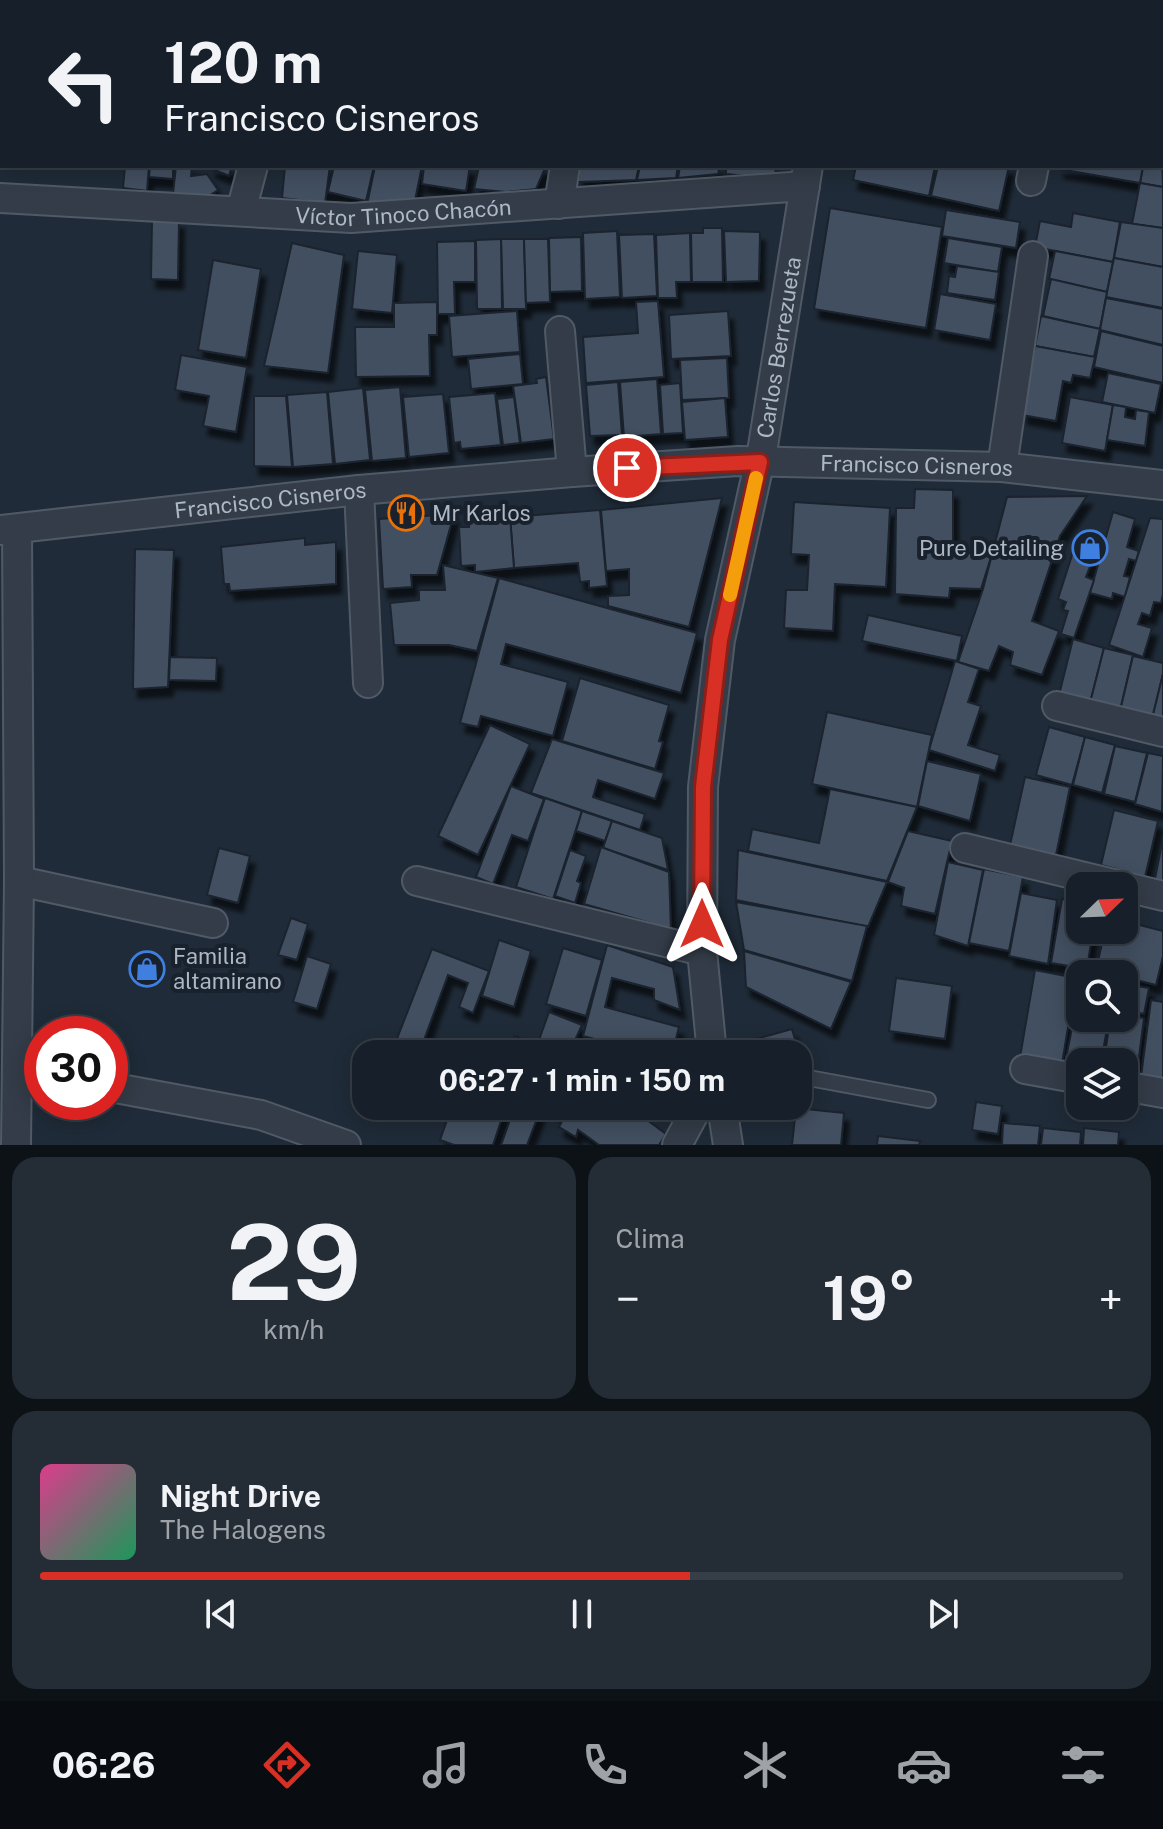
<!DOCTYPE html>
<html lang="es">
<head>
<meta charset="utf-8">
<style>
  body { margin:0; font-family:"Public Sans",sans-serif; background:#242d36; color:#f1f3f6; height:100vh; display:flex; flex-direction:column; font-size:30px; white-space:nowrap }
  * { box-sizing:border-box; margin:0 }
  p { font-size:26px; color:#9ea3a8 }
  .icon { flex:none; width:44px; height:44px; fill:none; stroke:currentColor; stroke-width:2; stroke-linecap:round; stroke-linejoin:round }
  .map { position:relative; height:1145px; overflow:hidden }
  .sheet { display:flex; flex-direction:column; gap:12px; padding:12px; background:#0d1217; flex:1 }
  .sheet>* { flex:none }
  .hud { position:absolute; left:0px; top:0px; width:1164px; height:168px; box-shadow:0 4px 20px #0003,0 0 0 2px #363e47; background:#17202a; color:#f1f3f6; overflow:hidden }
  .needle { width:52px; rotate:67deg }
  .fabs { position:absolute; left:1066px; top:872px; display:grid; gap:16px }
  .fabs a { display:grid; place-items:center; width:72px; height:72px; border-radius:16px; background:#17202a; box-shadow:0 4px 20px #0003,0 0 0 2px #363e47; font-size:40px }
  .speed { position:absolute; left:24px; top:1016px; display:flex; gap:16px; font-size:40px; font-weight:700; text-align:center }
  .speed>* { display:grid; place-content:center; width:104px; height:104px; border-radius:50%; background:#17202a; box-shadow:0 4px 20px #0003,0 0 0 2px #363e47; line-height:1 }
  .speed .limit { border:12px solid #d22; background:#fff; color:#111 }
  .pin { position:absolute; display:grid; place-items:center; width:68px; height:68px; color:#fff; margin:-34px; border:4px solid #fff; border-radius:50%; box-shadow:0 2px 8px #0007 }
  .me { position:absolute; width:88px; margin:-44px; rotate:0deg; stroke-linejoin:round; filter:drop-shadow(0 0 6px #0008) }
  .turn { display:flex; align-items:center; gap:28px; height:168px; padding:0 32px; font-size:36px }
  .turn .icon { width:104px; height:104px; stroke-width:2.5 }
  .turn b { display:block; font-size:56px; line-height:68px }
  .big { font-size:60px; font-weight:700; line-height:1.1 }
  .sheet .widget { flex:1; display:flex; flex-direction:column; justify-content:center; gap:12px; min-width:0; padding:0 28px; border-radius:24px; background:#242d36 }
  .sheet .dial { align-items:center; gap:0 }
  .dial b { font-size:104px; line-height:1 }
  .song { display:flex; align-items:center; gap:24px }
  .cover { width:96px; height:96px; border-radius:12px; background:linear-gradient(135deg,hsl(330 70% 55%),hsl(150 70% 35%)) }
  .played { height:8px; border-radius:4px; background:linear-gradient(90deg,#d93025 60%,#363e47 60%) }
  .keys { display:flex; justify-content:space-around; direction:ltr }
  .heat { display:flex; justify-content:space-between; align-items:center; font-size:44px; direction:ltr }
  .sheet .tiles { flex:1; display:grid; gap:12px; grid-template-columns:1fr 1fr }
  .widget:last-child { grid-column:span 2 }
  .trip { position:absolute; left:352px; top:1040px; width:460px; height:80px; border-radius:24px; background:#17202a; box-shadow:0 4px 20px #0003,0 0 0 2px #363e47; font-weight:700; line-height:80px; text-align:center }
  .tab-bar { display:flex; height:128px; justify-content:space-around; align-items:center; background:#090d11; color:#9ea3a8 }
  .tab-bar .icon { width:56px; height:56px }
  .tab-bar .current { color:#d93025 }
  .tab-bar b { font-size:36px; color:#f1f3f6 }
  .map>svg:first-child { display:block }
  .building { fill:#425060; stroke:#1a232e; stroke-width:2; filter:url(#shadow) }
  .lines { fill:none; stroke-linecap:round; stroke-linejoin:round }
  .lane-casing { stroke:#505a66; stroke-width:18 }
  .street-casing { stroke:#505a66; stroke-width:32 }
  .lane { stroke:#333c48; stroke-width:14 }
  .street { stroke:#333c48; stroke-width:28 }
  .route-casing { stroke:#8d1f18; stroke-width:20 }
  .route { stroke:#d93025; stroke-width:14 }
  .slow { stroke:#f59e0b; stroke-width:14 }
  .labels { text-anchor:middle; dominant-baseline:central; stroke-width:8; stroke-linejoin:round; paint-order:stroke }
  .street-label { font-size:22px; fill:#adb7c5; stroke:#18212c }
  .poi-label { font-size:22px; fill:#adb7c5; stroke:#18212c; text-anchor:start }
</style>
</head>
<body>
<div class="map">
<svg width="1163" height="1145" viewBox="0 0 1163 1145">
  <defs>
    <filter id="shadow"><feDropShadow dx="5" dy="9" stdDeviation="2" flood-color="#0009"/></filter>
  </defs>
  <rect width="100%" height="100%" fill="#1f2b38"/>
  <g class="building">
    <path d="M330,0H381L386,2H330Z"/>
    <path d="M499,0H571L498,2Z"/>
    <path d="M610,0H697L610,2Z"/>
    <path d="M888,0H957L888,2Z"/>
    <path d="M957,0H1037L1044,1L957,2Z"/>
    <path d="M1092,0H1145L1156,2H1091Z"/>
    <path d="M1162,156L1163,187L1140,183L1143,166H1162Z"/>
    <path d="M125,166H149L147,191L123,188Z"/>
    <path d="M150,166H173V179L149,177Z"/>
    <path d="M176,166H192L191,176L207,174L218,190L207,197L173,194Z"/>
    <path d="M211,166H232L229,176L210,168Z"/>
    <path d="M285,166H330L325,203L282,198Z"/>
    <path d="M334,166H374L366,201L328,192Z"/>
    <path d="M375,166H422L414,205H367Z"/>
    <path d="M424,166H470L466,191L422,184Z"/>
    <path d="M479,166H546L536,189L506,192L474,189Z"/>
    <path d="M579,166H639L636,180L578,182Z"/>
    <path d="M640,166H678L676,178L637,180Z"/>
    <path d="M680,166H720L718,174L678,178Z"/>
    <path d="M726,166H776L775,179L726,174Z"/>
    <path d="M856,166H935L929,196L853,180Z"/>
    <path d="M938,166H1009L999,211L931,196Z"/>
    <path d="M1059,166H1143L1140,183L1059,169Z"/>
    <path d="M1140,183L1163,187V228L1132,224Z"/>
    <path d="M830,208L942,227L926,328L814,309Z"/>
    <path d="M946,210L1020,222L1016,248L942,236Z"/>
    <path d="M1073,213L1120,222L1113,262L1035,247L1040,221L1071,227Z"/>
    <path d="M152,219L179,220L178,280L151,279Z"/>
    <path d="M1121,222L1163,228V267L1114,258Z"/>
    <path d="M703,228H722L723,282H692L691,233H703Z"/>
    <path d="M617,231L620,297L585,299L583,233Z"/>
    <path d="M724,231L760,232L759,281L726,282Z"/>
    <path d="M690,233L691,282H676L677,298H658L656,235Z"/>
    <path d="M654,234L657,296L622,298L619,235Z"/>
    <path d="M581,237L582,291L550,292L549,238Z"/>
    <path d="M948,238L1002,247L998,272L944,263Z"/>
    <path d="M501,239H524L526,309H503Z"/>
    <path d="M501,239L502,309H477L476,240Z"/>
    <path d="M524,239H548L550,302L526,303Z"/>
    <path d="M475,241V282H454L455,314H438L437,242Z"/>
    <path d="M292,243L344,255L328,373L264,366Z"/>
    <path d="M358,251L397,255L392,313L352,309Z"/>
    <path d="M1055,251L1113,262L1107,292L1049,279Z"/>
    <path d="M1114,258L1163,267V308L1106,297Z"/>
    <path d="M213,260L261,269L246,358L198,350Z"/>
    <path d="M957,266L999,272L995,300L947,293L949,276L955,277Z"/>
    <path d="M1051,279L1107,292L1100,329L1043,316Z"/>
    <path d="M940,294L996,304L990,340L934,330Z"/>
    <path d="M1106,298L1163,309V345L1100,330Z"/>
    <path d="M658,301L664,377L586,383L583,337L638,333L636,302Z"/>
    <path d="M437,302V335H429L430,376L356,377L355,327H394V303Z"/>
    <path d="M517,311L520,352L452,357L449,316Z"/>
    <path d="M728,311L731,356L671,359L669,315Z"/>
    <path d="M1041,316L1100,329L1094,357L1035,346Z"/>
    <path d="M1101,331L1163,346V383L1094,367Z"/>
    <path d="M1035,346L1095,357L1090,378L1073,375L1071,383L1063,381L1056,421L1022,415Z"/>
    <path d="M520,354L523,384L471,389L468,359Z"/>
    <path d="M181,355L247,367L236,432L203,426L209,396L175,390Z"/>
    <path d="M727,358L729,398L682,400L680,360Z"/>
    <path d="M1108,373L1161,384L1155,413L1102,402Z"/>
    <path d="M546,377L554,439L521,443L513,386L537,383L536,379Z"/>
    <path d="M657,379L661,434L624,437L620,382Z"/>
    <path d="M618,382L622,435L590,436L586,385Z"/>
    <path d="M680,383L683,433L663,434L660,385Z"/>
    <path d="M400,387L406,458L372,461L365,390Z"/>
    <path d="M363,388L370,460L335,464L328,392Z"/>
    <path d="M327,392L333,464L293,467L287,395Z"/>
    <path d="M495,393L501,445L461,449L460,442L454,443L449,397Z"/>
    <path d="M443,394L449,453L409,457L403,397Z"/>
    <path d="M254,396H286L292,467L254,466Z"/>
    <path d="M514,397L520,443L503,445L497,399Z"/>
    <path d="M1070,397L1113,405L1105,451L1062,443Z"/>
    <path d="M725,398L728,437L685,440L682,402Z"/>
    <path d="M1113,405L1126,407L1125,417L1135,419L1136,410L1149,412L1145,446L1107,440Z"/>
    <path d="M915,489L953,490V552L992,554L981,589L950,588L949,598L895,594L896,508H914Z"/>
    <path d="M1087,496L1060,536L1032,621L1059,631L1042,675L1010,665L1013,652L999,646L989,671L958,662L983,589L1007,497Z"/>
    <path d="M722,498L689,627L608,606V596L629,595V569L606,571L601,510Z"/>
    <path d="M794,502L890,508L886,587L835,584L833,631L784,628L786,590H807L809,555L791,554Z"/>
    <path d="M600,510L607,586L589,588V581L580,582L578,563L514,568L510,517Z"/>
    <path d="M501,512V518L510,517L514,568L475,572V565L461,566L459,527H469V519L477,518V513Z"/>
    <path d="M1113,512L1135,519L1127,547L1139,551L1136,561L1129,559L1124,576L1130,577L1125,597L1113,593L1112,599L1090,593Z"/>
    <path d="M454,514L437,575H411L412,587L383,589L379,519Z"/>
    <path d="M1150,518L1163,519V594L1161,603L1154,602L1150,616L1142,613L1138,624L1152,628L1143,657L1109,645Z"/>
    <path d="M305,538V545L336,542V584L230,591L229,584H224L221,547Z"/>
    <path d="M135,549L174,550L168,687L133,689Z"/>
    <path d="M1074,549L1094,556L1086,577L1094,580L1074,638L1061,634L1068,611L1063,610L1066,602L1058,599Z"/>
    <path d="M443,565L498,578L477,651L449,645H394L390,603L419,600V590H445Z"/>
    <path d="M499,578L697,633L681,693L506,644L501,664L568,682L553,736L481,716L478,727L460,723Z"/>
    <path d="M868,615L962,636L957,661L862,641Z"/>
    <path d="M1073,639L1104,648L1090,703L1059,695Z"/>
    <path d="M1104,648L1133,655L1120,711L1090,703Z"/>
    <path d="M1133,656L1163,663V674L1152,719L1120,711Z"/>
    <path d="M170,657L217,658L216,681L169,680Z"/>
    <path d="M955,661L979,669L968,702L981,706L968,745L1000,755L995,771L929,750Z"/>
    <path d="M1163,674V722L1152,719Z"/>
    <path d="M580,678L669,705L659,741L663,742L655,769L562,741Z"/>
    <path d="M827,712L932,735L917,807L812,784Z"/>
    <path d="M490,725L530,744L478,855L438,836Z"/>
    <path d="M1049,727L1085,737L1072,785L1036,775Z"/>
    <path d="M1085,737L1115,745L1102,793L1073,785Z"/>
    <path d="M552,739L664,773L655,799L598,780L593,797L645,814L640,830L531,793Z"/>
    <path d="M1115,746L1147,753L1135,802L1104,794Z"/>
    <path d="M1148,753L1163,756L1162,812L1135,804Z"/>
    <path d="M927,761L981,774L970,821L918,806Z"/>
    <path d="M1025,777L1070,787L1056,855L1010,845Z"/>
    <path d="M511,786L544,799L528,841L512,835L493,884L476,877Z"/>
    <path d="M830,789L917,807L887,881L748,851L752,829L819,843Z"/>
    <path d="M545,798L582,811L553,899L516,887Z"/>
    <path d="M1114,810L1158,821L1145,877L1101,865Z"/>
    <path d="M582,811L612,821L605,841L576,831Z"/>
    <path d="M612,821L662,838L668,870L603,848Z"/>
    <path d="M908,831L952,841L935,914L901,906L904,888L888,882Z"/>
    <path d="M1163,838V886L1154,884Z"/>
    <path d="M601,847L669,872L671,929L584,904Z"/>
    <path d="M219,848L250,856L238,903L207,895Z"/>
    <path d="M570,850L586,856L577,881L581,883L575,903L555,896Z"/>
    <path d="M738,850L887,882L868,927L736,900Z"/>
    <path d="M948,862L983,870L968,946L934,935Z"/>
    <path d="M984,869L1023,877L1009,951L969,943Z"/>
    <path d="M1021,893L1057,900L1048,964L1009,956Z"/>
    <path d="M1062,899L1080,902V930H1093L1087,969L1051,963Z"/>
    <path d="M736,902L867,926L852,981L744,950Z"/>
    <path d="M291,918L308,924L297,960L278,955Z"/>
    <path d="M1124,921L1163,931V956L1156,985L1124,977V974L1096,970L1105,930H1124Z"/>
    <path d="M499,940L531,951L514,1007L482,996Z"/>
    <path d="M607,945L673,967L680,1010L654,1000V989L612,978L605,1007L679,1027L672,1054H652L583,1036Z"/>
    <path d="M563,948L602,960L586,1016L546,1004Z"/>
    <path d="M432,949L489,971L473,1013L459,1007L468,983L448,975L424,1040L450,1050L449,1054H391Z"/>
    <path d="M744,951L851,982L831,1029L746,987Z"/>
    <path d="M307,956L331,964L317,1009L293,1002Z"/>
    <path d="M1035,970L1076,978L1061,1070L1019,1063Z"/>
    <path d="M896,978L952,986L945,1039L889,1031Z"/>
    <path d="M1137,986L1149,988L1144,1014L1133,1012Z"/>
    <path d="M1151,1000L1163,1002V1087L1140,1084Z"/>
    <path d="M1076,1008L1080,1009V1018H1109L1101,1062H1080V1071L1064,1068Z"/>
    <path d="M549,1012L582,1025L576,1038L600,1054H534Z"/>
    <path d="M1124,1015L1144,1018L1136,1080L1124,1079V1062H1104L1110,1018H1124Z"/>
    <path d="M792,1029L800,1057L798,1054H760L756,1039Z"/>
    <path d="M515,1036L528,1042L523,1054H508Z"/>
    <path d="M976,1102L1002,1106L998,1134L972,1130Z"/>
    <path d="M452,1106H506L493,1145H454L440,1140Z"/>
    <path d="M515,1106H531L540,1111L527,1145H501Z"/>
    <path d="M547,1106H643L639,1114L666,1134L659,1145H599L578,1130L576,1137L559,1127L564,1117Z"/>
    <path d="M796,1108L844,1113L841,1145H792Z"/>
    <path d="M1003,1123L1040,1126L1038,1145H1002Z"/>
    <path d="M1043,1128L1081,1132L1080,1145H1041Z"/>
    <path d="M1084,1128L1119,1132L1118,1145H1083Z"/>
    <path d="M878,1136L920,1141L919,1145H877Z"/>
  </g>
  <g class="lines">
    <defs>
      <path id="lane" d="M798,1076L928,1100"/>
      <g id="street">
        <path d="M239,0L269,1"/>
        <path d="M310,2V0"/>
        <path d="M589,2V0"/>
        <path d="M839,2V0"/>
        <path d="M1065,2V0"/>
        <path d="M1031,181L1034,166"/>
        <path id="s1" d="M0,198L351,218L805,186"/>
        <path d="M559,204L565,166"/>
        <path d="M241,211L253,166"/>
        <path d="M560,331L572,472"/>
        <path d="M1002,467L1033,256"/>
        <path d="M359,490L368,683"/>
        <path id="s2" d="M0,530L359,490L572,472L738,461L1002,467L1163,485"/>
        <path d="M1057,706L1163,732"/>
        <path d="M965,848L1163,896"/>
        <path d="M19,881L213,923"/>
        <path d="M417,881L702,951"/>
        <path id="s3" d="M712,1054L702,951L703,787L720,640L763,446L808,166"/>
        <path d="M1025,1069L1080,1079"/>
        <path d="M1124,1086L1163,1093"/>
        <path d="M110,1087L261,1115L346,1145"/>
        <path d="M722,1106L728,1145"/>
        <path d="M16,1145L19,881L17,529"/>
        <path d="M677,1145L698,1106"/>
      </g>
    </defs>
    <use href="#lane" class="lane-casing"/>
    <use href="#street" class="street-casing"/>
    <use href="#lane" class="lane"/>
    <use href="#street" class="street"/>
  </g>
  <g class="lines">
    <defs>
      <path id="route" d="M627,468L760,462L720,640L703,787L702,924"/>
    </defs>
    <use href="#route" class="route-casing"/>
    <use href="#route" class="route"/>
    <path class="slow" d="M730,595L756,478"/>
  </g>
  <defs>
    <symbol id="restaurant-ring" viewBox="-11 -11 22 22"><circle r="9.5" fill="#18212c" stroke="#e8710a" stroke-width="1.5"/><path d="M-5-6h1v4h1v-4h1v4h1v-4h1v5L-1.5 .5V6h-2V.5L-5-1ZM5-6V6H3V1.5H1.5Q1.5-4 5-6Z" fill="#e8710a"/></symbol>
    <symbol id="shop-ring" viewBox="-11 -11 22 22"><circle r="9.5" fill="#18212c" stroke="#3f7fe0" stroke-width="1.5"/><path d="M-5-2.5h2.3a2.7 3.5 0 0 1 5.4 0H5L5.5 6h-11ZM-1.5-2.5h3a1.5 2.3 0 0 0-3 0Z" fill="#3f7fe0"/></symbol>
  </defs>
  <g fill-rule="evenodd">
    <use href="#restaurant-ring" x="386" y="493" width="40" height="40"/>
    <use href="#shop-ring" x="1070" y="528" width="40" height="40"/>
    <use href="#shop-ring" x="127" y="949" width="40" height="40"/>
  </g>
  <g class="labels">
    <g class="street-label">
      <text stroke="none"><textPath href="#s1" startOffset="404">Víctor Tinoco Chacón</textPath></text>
      <text stroke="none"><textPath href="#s3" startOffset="714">Carlos Berrezueta</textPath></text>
      <text stroke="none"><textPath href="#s2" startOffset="920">Francisco Cisneros</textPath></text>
      <text stroke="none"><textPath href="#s2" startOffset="272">Francisco Cisneros</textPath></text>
    </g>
    <g class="poi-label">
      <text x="432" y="513">Mr Karlos</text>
      <text x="1064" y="548" text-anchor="end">Pure Detailing</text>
      <text x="173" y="956">Familia<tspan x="173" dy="25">altamirano</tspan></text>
    </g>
  </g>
</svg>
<div class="fabs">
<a><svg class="needle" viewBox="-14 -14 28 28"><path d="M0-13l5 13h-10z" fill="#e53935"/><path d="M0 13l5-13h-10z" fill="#9ea3a8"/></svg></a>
<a><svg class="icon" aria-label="search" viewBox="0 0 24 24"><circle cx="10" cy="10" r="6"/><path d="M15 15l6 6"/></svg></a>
<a><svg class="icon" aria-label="layers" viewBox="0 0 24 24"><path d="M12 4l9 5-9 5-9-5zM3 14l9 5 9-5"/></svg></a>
</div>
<div class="speed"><div class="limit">30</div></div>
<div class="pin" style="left:627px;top:468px;background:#d93025"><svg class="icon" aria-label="arrive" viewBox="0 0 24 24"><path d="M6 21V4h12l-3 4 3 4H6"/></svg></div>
<svg class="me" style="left:702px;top:924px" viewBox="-20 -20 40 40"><path d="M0-17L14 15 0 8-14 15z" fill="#d93025" stroke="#fff" stroke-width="4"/></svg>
<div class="trip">06:27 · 1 min · 150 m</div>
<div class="hud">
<div class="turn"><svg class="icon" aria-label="left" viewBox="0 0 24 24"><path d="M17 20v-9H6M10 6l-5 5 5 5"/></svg><div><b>120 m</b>Francisco Cisneros</div></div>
</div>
</div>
<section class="sheet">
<div class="tiles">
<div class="widget dial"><b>29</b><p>km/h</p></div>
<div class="widget"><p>Clima</p>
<div class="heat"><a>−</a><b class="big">19°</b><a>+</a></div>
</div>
<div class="widget">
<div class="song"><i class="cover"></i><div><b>Night Drive</b><p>The Halogens</p></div></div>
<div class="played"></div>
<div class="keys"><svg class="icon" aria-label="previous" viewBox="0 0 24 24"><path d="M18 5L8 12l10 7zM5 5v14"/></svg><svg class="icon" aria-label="pause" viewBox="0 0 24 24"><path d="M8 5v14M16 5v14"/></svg><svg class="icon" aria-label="next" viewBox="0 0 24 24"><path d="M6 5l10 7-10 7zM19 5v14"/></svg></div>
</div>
</div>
</section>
<nav class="tab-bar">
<b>06:26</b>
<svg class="icon current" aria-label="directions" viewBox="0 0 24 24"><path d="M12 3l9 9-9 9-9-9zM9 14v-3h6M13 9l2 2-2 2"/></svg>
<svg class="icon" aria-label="music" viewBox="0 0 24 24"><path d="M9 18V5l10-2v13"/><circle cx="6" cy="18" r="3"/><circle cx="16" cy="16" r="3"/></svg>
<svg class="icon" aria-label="phone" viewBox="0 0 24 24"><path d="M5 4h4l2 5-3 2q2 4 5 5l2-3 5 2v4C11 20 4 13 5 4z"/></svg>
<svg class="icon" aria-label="climate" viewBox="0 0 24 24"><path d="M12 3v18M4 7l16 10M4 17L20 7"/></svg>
<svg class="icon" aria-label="car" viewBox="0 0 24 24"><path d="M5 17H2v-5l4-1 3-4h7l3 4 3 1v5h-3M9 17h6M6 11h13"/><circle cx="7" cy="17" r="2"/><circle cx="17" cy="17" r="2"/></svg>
<svg class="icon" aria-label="filters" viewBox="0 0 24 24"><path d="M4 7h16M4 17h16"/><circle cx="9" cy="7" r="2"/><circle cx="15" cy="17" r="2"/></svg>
</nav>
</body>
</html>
